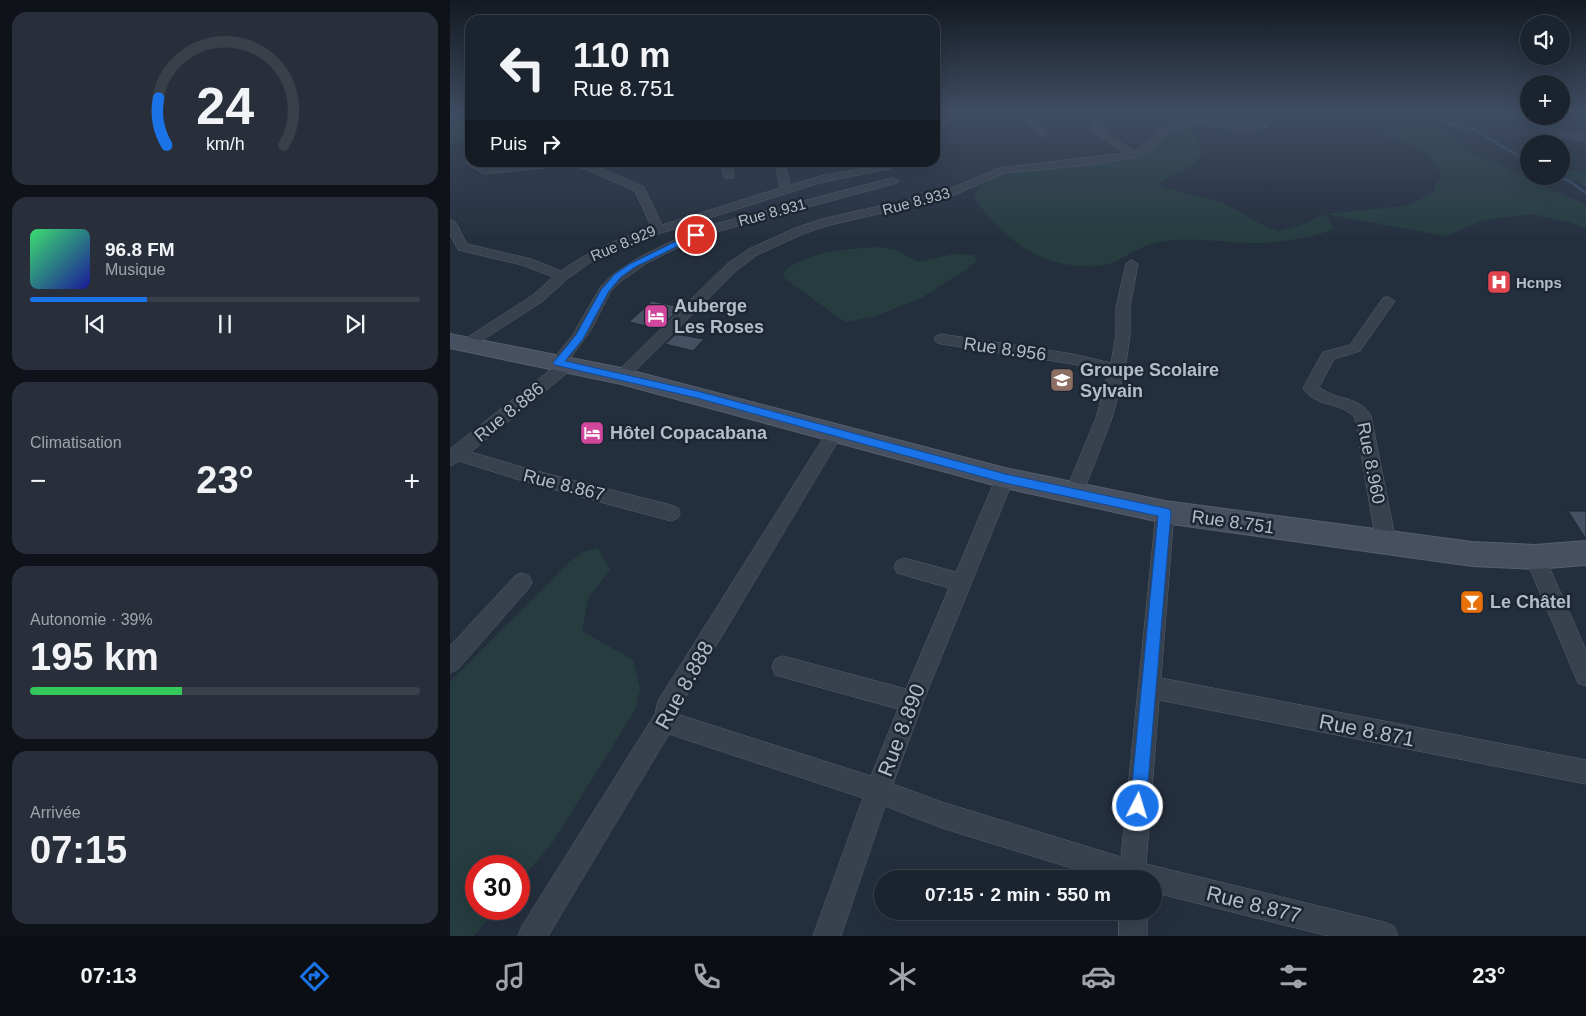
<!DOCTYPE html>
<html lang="fr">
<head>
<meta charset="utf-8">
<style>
  body { margin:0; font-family:Arial,sans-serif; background:#282f3a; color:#f1f3f6; height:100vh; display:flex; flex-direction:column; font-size:19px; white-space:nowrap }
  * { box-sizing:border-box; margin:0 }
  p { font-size:16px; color:#a0a4aa }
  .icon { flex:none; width:28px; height:28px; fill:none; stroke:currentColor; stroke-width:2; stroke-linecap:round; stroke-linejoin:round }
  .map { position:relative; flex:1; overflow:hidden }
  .panel { display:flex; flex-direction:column; gap:12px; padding:12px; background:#0f1319; width:450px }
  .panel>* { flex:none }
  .banner { position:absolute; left:15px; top:15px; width:475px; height:152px; border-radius:15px; box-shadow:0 5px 20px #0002,0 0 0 1px #39404a; background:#1b232e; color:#f1f3f6; overflow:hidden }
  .controls { position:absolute; left:1070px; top:15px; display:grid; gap:10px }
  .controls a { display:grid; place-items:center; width:50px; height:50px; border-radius:50%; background:#1b232e; box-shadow:0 5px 20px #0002,0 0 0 1px #39404a; font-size:25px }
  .speed { position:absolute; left:15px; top:855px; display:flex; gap:10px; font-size:25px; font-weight:700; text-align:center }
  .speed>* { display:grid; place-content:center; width:65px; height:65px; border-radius:50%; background:#1b232e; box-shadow:0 5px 20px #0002,0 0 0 1px #39404a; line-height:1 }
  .speed .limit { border:8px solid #d22; background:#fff; color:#111 }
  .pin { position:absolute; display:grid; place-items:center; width:42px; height:42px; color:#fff; margin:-21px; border:2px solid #fff; border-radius:50%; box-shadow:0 1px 5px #0007 }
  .me { position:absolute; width:55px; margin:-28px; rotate:5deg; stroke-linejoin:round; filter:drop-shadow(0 0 4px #0008) }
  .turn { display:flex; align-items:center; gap:18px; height:105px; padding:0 25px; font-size:22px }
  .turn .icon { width:65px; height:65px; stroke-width:2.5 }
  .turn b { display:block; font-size:35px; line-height:42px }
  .then { display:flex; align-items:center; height:48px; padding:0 25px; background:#0003; gap:10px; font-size:19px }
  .big { font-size:38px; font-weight:700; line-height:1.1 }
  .panel .tile { flex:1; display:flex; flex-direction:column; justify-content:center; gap:8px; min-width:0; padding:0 18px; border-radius:15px; background:#282f3a }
  .panel .dial { align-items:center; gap:0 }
  .dial svg { height:130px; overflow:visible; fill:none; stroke:#39404a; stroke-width:7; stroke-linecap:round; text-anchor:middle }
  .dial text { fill:#f1f3f6; stroke:none }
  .song { display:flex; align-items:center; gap:15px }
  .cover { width:60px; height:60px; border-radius:8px; background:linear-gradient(135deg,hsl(140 70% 55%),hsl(240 70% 35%)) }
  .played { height:5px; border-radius:2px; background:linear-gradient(90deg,#1a73e8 30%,#39404a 30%) }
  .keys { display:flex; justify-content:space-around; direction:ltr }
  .heat { display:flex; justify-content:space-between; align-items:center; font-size:28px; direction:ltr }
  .charge { height:8px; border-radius:4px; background:linear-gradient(90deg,#34c759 39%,#39404a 0) }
  .trip { position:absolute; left:424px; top:870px; width:288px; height:50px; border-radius:25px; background:#1b232e; box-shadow:0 5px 20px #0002,0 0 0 1px #39404a; font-weight:700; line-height:50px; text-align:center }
  .tab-bar { display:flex; height:80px; justify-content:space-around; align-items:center; background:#0b0e12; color:#a0a4aa }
  .tab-bar .icon { width:35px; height:35px }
  .tab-bar .selected { color:#1a73e8 }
  .tab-bar b { font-size:22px; color:#f1f3f6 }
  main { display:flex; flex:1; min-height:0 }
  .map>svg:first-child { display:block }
  .green { fill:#263c3f }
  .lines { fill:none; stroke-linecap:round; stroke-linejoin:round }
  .stream { stroke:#394c67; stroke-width:2.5 }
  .building { fill:#455162; stroke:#1f2835 }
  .street-casing { stroke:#565f6c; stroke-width:1 }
  .secondary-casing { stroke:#565f6c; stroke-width:2 }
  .street { fill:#38414e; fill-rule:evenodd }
  .secondary { fill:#465061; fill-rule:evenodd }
  .route { fill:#1a73e8; stroke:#114b97 }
  .labels { text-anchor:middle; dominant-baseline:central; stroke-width:5; stroke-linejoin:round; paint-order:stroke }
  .far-street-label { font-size:15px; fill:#b4bcc9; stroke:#1d2633 }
  .far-poi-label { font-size:15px; font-weight:bold; fill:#b4bcc9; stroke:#1d2633; text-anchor:start }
  .poi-label { font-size:18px; font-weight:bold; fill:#b4bcc9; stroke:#1d2633; text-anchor:start }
  .street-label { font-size:18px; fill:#b4bcc9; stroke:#1d2633 }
  .near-street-label { font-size:21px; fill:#b4bcc9; stroke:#1d2633 }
</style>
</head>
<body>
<main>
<section class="panel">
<div class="tile dial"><svg viewBox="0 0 100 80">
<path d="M14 69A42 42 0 1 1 86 69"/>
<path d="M14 69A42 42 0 0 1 9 40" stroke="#1a73e8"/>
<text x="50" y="56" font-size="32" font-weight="700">24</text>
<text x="50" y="72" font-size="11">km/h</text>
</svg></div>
<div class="tile">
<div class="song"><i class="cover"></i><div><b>96.8 FM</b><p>Musique</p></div></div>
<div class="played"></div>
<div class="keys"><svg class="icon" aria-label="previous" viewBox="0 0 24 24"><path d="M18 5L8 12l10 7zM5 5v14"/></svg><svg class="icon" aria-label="pause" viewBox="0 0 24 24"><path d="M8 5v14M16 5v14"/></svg><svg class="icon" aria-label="next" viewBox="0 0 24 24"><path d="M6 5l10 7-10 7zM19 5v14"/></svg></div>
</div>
<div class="tile"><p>Climatisation</p>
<div class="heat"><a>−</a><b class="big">23°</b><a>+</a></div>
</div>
<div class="tile"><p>Autonomie · 39%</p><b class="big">195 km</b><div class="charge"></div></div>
<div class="tile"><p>Arrivée</p><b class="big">07:15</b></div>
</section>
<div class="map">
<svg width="1136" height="936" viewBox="0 0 1136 936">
  <rect width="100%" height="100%" fill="#242f3e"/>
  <g class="green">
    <path d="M4,110H20V139L0,144V112Z"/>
    <path d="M988,126C1000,135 1009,145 1021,152L1136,205V229L1122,223L1082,214L1034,220L996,236L875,214L884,229C862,238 822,244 798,243C772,242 736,237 710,242C692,245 678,256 662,263C645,269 618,266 602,261C568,251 544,224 523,197L529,187L545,177L572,171L666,162L700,152L734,127H747L743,130L752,153C744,170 724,174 709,183L713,187L773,203L819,228L829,231L857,223L875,214L956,206L985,191L986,181L991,177C990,174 990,169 988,166C979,148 947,138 930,135L933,130Z"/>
    <path d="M1111,170L1136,172V186L1111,175Z"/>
    <path d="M428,247L446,250L468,262L504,254L524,255L526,261L520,267L473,297L424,317L395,322L335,279L333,273C354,251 398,249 428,247Z"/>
    <path d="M148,548L160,570L138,599L132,631L183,660L190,689L185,710L103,842L69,882V866H26V909H47L24,936H0V682L116,565L132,552Z"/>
  </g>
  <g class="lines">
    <g class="stream">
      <path d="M944,110L949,115"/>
      <path d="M966,110L1009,127L1023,129L1079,162"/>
      <path d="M1108,176L1121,182L1136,193"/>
    </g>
  </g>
  <g class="building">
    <path d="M202,301L231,307L209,329L179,322Z"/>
    <path d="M226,334L254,339L243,351L215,344Z"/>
    <path d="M1118,511H1136V539Z"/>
  </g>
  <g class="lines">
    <defs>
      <g id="street">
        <path d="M507,110H520L485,128V121Z"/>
        <path d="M563,110H573L598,133L593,136L589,135Z"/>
        <path d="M656,110H667L653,122V131L684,151C700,144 706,130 722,124C750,112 782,125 811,122L815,114L813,110H823L825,114L818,127L795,130L742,124L718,134L703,150L687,157L648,164L555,173L500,197L376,226L353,234L307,255L287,270L176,380L171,381L166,380L163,376L277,264L299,249L345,228L372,219L492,192L549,168L674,153L643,132L644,122Z"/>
        <path d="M1079,114V116H1087L1110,131L1136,135V141C1112,139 1096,134 1078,118L1076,116Z"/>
        <path d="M20,159V162H29L36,168L86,162H138L194,187L212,225L330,188L325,162H335L340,185L371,176L439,163L444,166L439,169L373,182L186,241L141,262L117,279L93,301L22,347H12L10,344L12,341L83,295L103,277L72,265L8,250L0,235V219L6,223L17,244L81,259L111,271C139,251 169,238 202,228L185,191L133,168L113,166L34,174L17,164L16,162Z"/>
        <path d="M271,162H281L284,176L283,178H275Z"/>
        <path d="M443,178L449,181L447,183L273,230L229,247L197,263L170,282L161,291L141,330L119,360L125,365L122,369L21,452L79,469L221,505L228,508L230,513L228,518L221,521L79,483L9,461L0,466V449L104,367L100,363L122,336L151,286L161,276L188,258L220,242L265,224Z"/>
        <path d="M682,260L688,264L680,307V335L675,370L662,418L633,493L630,498L624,500L618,498L615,493L646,418L658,373L623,364L491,344L486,342L484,339L486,336L491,334L623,354L661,363L666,335V307L676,264Z"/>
        <path d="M938,297L945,301L910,351L884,359L869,387C886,401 909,395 921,416L946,542L943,548L936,550L929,548L926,542L905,418C891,401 865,408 853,388L873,352L900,345L933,298Z"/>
        <path d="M385,427L391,429L393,433L227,711L230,715L421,776L448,709L325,675L322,667L325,659L333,656L456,689L499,588L447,573L444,567L447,561L454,558L506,572L546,478L549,473L555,471L561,473L564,478L473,702L443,784L492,802L671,857L706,512L708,507L715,504L722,507L724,512L711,678L1136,760V784L709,700L696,864L934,922L944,926L948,936H878L702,892V879H657L492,828L435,806L391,936H363L413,798L219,734L98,936H68L72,926L205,714L208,701L379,429Z"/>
        <path d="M1085,549L1092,551L1136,650V686L1128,683L1075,557L1078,551Z"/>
        <path d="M72,573L79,576L82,582L79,588L8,669L0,673V646L65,576Z"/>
        <rect x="669" y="911" width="28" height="25"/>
      </g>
      <path id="secondary" d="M0,334L171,368L555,468L715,501L1022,542L1085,545L1136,541V565L1085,569L1022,566L715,523L555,488L171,384L0,348Z"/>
    </defs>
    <use href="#street" class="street-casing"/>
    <use href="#secondary" class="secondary-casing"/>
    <use href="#street" class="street"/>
    <use href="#secondary" class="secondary"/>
  </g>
  <linearGradient id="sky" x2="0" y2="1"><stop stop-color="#141a22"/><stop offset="0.46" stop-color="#3f4d63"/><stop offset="1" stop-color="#3f4d63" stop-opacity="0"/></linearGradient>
  <rect width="1136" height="241" fill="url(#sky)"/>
  <path class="route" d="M243,233L250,235L185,267L171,277L159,291L133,339L115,361L247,391L555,474L719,509L721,512L696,806L694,812L688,814L682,812L680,806L708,516L555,483L247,398L105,365L103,363L126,335L151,290L165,274L180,264Z"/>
  <defs>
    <symbol id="hospital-square" viewBox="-11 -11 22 22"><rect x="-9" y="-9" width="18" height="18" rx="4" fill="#e0444e" stroke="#1d2633"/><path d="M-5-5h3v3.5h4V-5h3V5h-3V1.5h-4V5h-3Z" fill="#fff"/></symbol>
    <symbol id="hotel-square" viewBox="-11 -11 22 22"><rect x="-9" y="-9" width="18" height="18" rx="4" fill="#d1479c" stroke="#1d2633"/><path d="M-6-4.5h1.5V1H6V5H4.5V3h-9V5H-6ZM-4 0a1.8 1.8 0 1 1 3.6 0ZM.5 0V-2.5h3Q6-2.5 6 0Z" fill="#fff"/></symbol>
    <symbol id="school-square" viewBox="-11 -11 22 22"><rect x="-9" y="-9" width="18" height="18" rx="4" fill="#8d6e63" stroke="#1d2633"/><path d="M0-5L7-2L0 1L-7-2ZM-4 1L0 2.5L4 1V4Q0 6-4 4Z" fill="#fff"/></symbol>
    <symbol id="bar-square" viewBox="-11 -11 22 22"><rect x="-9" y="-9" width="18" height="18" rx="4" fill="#e8710a" stroke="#1d2633"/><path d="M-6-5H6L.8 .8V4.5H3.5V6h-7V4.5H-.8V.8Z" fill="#fff"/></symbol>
  </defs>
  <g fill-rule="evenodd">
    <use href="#hospital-square" x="1035" y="268" width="28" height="28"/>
    <use href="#hotel-square" x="192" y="302" width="28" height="28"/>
    <use href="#school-square" x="598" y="366" width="28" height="28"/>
    <use href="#hotel-square" x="128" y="419" width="28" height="28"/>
    <use href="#bar-square" x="1008" y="588" width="28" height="28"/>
  </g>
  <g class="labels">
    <g class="far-street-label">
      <text transform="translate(466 201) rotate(-15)">Rue 8.933</text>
      <text transform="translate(322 212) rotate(-15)">Rue 8.931</text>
      <text transform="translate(173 243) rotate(-23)">Rue 8.929</text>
    </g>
    <g class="far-poi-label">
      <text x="1066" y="282">Hcnps</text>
    </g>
    <g class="poi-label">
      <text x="224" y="306">Auberge<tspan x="224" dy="21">Les Roses</tspan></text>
      <text x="630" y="370">Groupe Scolaire<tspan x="630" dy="21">Sylvain</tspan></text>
      <text x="160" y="433">Hôtel Copacabana</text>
      <text x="1040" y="602">Le Châtel</text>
    </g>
    <g class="street-label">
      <text transform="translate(555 349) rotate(8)">Rue 8.956</text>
      <text transform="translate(59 412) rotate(-39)">Rue 8.886</text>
      <text transform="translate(921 463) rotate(79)">Rue 8.960</text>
      <text transform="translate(114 485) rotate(14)">Rue 8.867</text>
      <text transform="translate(783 522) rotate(8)">Rue 8.751</text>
    </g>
    <g class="near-street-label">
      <text transform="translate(234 685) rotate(-61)">Rue 8.888</text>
      <text transform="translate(451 730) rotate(-69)">Rue 8.890</text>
      <text transform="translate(917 730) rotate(11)">Rue 8.871</text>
      <text transform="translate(804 904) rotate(14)">Rue 8.877</text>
    </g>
  </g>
</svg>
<div class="controls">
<a><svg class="icon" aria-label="sound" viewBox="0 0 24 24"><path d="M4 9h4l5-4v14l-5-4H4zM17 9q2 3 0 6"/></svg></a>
<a>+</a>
<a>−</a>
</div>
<div class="speed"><div class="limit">30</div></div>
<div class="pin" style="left:246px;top:235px;background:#d93025"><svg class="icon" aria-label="arrive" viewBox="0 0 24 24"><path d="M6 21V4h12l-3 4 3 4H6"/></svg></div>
<svg class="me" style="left:688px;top:806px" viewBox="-20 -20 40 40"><circle r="17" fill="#1a73e8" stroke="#fff" stroke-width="3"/><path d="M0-11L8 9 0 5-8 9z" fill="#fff"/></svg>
<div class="trip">07:15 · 2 min · 550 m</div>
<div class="banner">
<div class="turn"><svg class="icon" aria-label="left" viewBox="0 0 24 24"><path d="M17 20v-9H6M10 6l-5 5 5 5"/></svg><div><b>110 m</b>Rue 8.751</div></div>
<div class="then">Puis<svg class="icon" aria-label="right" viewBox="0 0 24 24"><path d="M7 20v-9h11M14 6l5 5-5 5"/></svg></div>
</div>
</div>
</main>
<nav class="tab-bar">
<b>07:13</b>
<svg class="icon selected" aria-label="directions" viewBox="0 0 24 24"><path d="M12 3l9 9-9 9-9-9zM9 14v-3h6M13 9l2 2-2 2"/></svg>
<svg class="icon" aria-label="music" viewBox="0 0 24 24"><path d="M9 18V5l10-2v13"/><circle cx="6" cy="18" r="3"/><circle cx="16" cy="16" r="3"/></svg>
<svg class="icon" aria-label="phone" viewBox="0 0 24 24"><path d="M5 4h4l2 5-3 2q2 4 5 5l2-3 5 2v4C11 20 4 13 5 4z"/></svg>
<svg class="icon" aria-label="climate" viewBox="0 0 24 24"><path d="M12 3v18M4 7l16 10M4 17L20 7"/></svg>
<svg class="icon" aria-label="car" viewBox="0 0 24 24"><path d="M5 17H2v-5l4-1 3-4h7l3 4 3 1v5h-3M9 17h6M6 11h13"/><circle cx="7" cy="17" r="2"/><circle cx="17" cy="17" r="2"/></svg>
<svg class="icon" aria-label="filters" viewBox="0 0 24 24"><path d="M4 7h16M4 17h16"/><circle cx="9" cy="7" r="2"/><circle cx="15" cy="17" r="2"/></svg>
<b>23°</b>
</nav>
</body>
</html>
